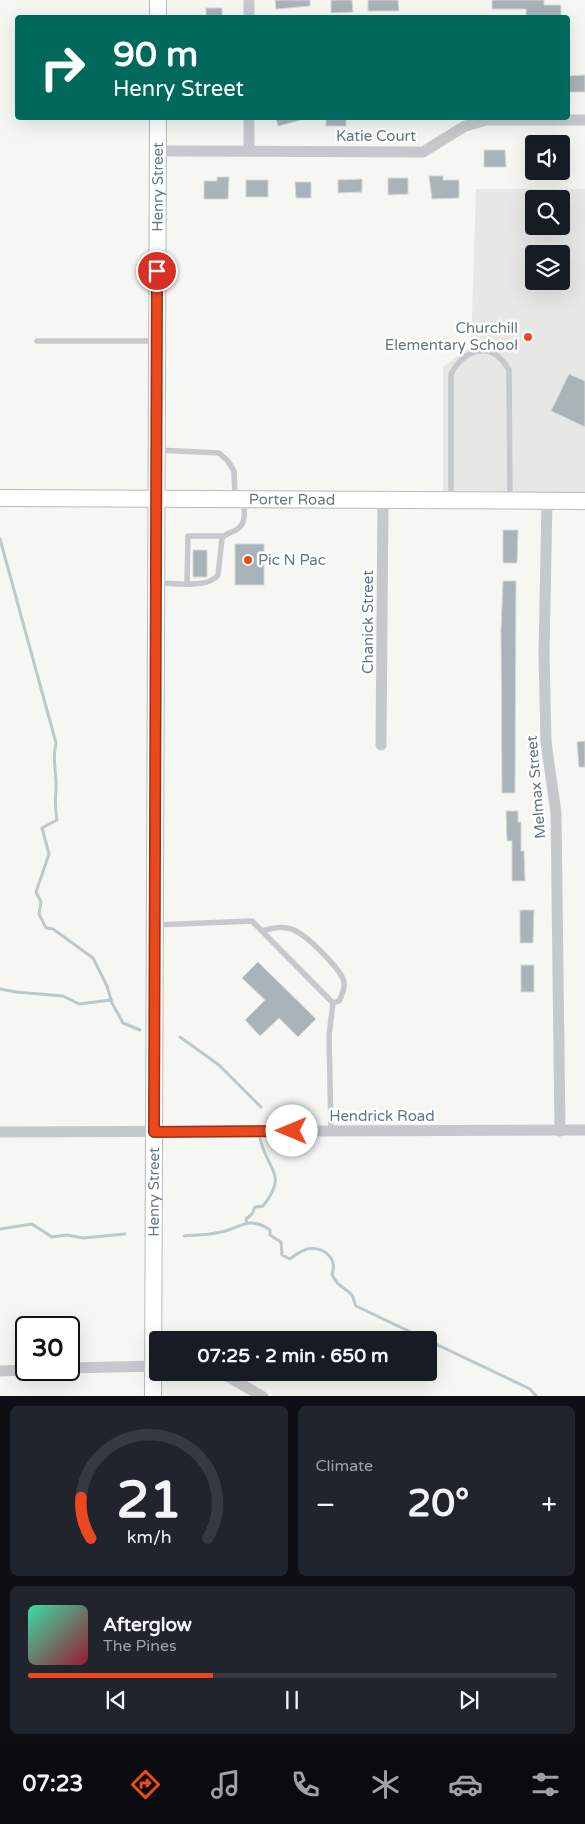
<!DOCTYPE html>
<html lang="en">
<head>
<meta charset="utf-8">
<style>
  body { margin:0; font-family:"Varela Round",sans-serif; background:#20242c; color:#f1f3f6; height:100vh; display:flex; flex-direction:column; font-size:19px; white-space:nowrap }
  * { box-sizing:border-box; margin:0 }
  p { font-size:16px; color:#9ea1a6 }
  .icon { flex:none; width:28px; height:28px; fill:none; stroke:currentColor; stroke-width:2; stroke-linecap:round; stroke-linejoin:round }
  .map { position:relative; height:1396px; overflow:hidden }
  .drawer { display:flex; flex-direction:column; gap:10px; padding:10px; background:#0d0f14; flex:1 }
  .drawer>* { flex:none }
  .top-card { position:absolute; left:15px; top:15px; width:555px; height:105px; border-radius:5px; box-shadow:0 5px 20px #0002; background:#00695c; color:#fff; overflow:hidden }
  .buttons { position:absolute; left:525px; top:135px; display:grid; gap:10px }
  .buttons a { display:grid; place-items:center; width:45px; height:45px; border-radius:5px; background:#171b24; box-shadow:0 5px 20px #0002; font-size:25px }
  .speed { position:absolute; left:15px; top:1316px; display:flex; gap:10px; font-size:25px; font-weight:700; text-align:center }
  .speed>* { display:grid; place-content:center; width:65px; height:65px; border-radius:50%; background:#171b24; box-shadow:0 5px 20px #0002; line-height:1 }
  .speed .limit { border:2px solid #111; border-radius:8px; background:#fff; color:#111 }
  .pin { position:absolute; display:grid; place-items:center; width:42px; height:42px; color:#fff; margin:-21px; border:2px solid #fff; border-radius:50%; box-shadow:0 1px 5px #0007 }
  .me { position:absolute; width:55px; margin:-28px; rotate:270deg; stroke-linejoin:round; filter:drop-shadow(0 0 4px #0008) }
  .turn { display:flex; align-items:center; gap:18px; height:105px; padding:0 15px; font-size:22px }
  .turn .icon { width:65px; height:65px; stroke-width:2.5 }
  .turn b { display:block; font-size:35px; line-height:42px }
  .big { font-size:38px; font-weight:700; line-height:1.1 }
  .drawer .tile { flex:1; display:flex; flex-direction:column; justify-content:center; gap:8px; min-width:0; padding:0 18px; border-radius:8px; background:#20242c }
  .drawer .dial { align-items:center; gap:0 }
  .dial svg { height:130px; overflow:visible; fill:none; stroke:#363941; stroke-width:7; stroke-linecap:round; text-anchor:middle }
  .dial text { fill:#f1f3f6; stroke:none }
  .song { display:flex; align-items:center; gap:15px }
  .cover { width:60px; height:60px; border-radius:8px; background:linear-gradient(135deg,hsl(160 70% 55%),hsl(350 70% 35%)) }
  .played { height:5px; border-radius:2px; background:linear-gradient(90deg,#ec481d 35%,#363941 35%) }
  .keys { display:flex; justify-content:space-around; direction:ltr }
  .heat { display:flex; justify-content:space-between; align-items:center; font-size:28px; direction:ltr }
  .drawer .tiles { flex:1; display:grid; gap:10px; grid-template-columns:1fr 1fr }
  .tile:last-child { grid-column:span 2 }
  .trip { position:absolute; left:149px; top:1331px; width:288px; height:50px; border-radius:5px; background:#171b24; box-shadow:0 5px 20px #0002; font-weight:700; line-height:50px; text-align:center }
  .tab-bar { display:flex; height:80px; justify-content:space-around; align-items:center; background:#090b0e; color:#9ea1a6 }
  .tab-bar .icon { width:35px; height:35px }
  .tab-bar .current { color:#ec481d }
  .tab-bar b { font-size:22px; color:#f1f3f6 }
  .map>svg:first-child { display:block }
  .built { fill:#e7e8e6; fill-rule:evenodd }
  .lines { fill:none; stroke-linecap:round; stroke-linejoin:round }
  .stream { stroke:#bbc8cc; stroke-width:3 }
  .building { fill:#aab3b8; stroke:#d8d8d5 }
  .secondary-casing { stroke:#b5bbbf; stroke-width:18 }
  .lane { stroke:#c5c9cc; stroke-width:5.5 }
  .street { stroke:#c5c9cc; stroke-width:11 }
  .secondary { stroke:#fff; stroke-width:16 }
  .route-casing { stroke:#992f13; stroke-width:12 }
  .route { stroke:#ec481d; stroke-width:9 }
  .poi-dot { fill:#ec481d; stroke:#fff; stroke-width:2 }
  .labels { text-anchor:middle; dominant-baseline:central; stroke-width:5; stroke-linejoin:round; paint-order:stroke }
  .street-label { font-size:15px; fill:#637785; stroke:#fff }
  .poi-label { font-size:15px; fill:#637785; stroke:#fff; text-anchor:end }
</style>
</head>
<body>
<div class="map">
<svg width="585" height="1397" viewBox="0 0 585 1397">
  <rect width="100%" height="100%" fill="#f6f6f2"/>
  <path class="built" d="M476,189H585V494L443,493V367L471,346ZM534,199H561V226H534ZM534,254H561V281H534Z"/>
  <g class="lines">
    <g class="stream">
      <path d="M0,539L56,743C52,759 56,768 56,784C56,799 54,804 57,820L42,828L49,854L36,892L41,902L39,914L46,928L53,929L93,958L107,986L112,1003L123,1023L140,1030"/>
      <path d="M0,989L16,992L63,996L79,1004L111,1000"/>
      <path d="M180,1037L219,1065L261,1107"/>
      <path d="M247,1223L246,1219L252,1214L255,1207L263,1206C289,1173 267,1171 260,1138"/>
      <path d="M0,1229L32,1224L52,1237L67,1235L83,1238L125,1234"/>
      <path d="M184,1236C196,1235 209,1235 221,1232C241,1228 248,1215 270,1230V1235L281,1242L282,1255L290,1259C295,1255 301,1251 307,1249C323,1246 338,1258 332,1274C337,1287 345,1287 352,1295C354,1298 354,1303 356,1306L530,1389L537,1397"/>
    </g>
  </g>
  <g class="building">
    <path d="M275,0H310V6L276,9Z"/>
    <path d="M331,0H352L353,12L331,13Z"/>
    <path d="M368,0H398L399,11H368Z"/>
    <path d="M492,0H544V5H561V16H526V9H492Z"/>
    <rect x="206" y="8" width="16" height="10"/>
    <path d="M585,75V92H568V76Z"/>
    <path d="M276,118H300L301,120L278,126Z"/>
    <rect x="326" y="118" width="20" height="8"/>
    <path d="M484,150H505L506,167H484Z"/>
    <path d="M429,176H443V180H459V198L432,199Z"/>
    <path d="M217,177H229L228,199H204V181H217Z"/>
    <path d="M388,178H408V194L388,195Z"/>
    <path d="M362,179V192L338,193V180Z"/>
    <rect x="246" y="180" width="22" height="17"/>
    <path d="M295,182H311V198H296Z"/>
    <path d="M569,374L585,381V427L551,411Z"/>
    <path d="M503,530H518L517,563H503Z"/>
    <rect x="235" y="544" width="29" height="41"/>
    <rect x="193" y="550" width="14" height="27"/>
    <path d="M503,581H516L515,793H502L501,630Z"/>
    <path d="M585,741V767H579L577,742Z"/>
    <path d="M506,811H518V822H521V851H524L525,881H512V841H507Z"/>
    <path d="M520,910H534L533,943H520Z"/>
    <path d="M258,962L316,1019L298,1037L279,1018L260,1036L245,1020L265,1000L242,978Z"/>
    <rect x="521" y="965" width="13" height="27"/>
  </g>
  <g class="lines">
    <defs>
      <g id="secondary">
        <path d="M158,0V18"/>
        <path id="s1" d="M0,498L585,501"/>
        <path id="s2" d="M153,1397L158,118"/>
      </g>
    </defs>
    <use href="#secondary" class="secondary-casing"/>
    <g class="lane">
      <path d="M37,341H156"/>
      <path d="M157,450L219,453L228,461L234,471L235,498"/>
      <path d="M451,500V374C466,347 492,341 509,370L510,498"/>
      <path d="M158,583C174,583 208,589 218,575L222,538C226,533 231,533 236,530C247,524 244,511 244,500"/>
      <path d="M187,584L188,536H223"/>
      <path d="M155,925L252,921L333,1003L329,1035L331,1131"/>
      <path d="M262,931C273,928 285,925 296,931C308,937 342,970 344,982C345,989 342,995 339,1001L333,1003"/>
    </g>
    <g class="street">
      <path d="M249,18V0"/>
      <path d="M249,150V118"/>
      <path d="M158,151L423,152L465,126L487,120H585"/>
      <path d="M547,501L544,654L546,742L556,813L560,1131"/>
      <path d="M381,745L383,500"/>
      <path d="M0,1132L585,1130"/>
      <path d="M69,1368L158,1366"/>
      <path d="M0,1371L26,1370"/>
      <path d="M218,1372L231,1378L263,1397"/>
    </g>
    <use href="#secondary" class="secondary"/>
  </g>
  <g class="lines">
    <defs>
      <path id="route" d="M157,271L154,1132L292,1131"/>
    </defs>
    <use href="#route" class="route-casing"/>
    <use href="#route" class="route"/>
  </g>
  <g class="poi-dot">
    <circle cx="528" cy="337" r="5"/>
    <circle cx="248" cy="560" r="5"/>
  </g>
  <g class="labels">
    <g class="street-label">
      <text x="376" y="136">Katie Court</text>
      <text stroke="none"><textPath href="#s2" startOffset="1210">Henry Street</textPath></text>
      <text stroke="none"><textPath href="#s1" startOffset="292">Porter Road</textPath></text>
      <text transform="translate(368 622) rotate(-90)">Chanick Street</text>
      <text transform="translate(536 787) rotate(-95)">Melmax Street</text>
      <text x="382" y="1116">Hendrick Road</text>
      <text stroke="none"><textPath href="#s2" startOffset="205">Henry Street</textPath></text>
    </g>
    <g class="poi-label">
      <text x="518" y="328">Churchill<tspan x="518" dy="17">Elementary School</tspan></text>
      <text x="258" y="560" text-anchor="start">Pic N Pac</text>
    </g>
  </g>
</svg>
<div class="buttons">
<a><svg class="icon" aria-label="sound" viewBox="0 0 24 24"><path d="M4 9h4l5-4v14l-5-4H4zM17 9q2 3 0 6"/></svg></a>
<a><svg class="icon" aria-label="search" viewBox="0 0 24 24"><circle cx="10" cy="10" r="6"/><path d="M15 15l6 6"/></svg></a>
<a><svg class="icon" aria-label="layers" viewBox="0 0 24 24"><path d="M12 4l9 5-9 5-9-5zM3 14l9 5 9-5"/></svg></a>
</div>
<div class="speed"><div class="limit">30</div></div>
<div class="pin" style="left:157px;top:271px;background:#d93025"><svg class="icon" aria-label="arrive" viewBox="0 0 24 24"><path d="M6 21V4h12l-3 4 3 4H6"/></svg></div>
<svg class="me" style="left:292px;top:1131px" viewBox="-20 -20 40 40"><circle r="19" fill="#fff"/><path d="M0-13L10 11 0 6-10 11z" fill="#ec481d"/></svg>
<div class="trip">07:25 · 2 min · 650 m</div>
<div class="top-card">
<div class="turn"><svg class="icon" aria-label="right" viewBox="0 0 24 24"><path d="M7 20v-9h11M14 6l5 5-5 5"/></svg><div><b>90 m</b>Henry Street</div></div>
</div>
</div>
<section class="drawer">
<div class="tiles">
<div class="tile dial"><svg viewBox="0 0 100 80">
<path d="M14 69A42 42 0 1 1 86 69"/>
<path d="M14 69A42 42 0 0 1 8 44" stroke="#ec481d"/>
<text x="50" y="56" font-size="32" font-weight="700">21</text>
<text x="50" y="72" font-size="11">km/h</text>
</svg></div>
<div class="tile"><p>Climate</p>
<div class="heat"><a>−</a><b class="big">20°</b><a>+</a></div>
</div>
<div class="tile">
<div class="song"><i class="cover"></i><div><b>Afterglow</b><p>The Pines</p></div></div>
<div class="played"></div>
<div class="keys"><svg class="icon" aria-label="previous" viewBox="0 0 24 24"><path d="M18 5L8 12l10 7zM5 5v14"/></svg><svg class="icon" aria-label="pause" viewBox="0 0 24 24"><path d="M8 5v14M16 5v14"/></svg><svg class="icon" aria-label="next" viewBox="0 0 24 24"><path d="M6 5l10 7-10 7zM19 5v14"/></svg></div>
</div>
</div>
</section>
<nav class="tab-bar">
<b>07:23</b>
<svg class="icon current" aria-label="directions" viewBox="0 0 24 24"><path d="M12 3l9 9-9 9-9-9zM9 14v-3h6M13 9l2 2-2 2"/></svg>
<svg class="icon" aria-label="music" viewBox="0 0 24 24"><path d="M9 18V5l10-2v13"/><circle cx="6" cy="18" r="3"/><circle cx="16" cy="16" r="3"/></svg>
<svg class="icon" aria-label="phone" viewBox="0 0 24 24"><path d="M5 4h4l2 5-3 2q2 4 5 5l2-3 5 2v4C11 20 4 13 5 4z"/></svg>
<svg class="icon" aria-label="climate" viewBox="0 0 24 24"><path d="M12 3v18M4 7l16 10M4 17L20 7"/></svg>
<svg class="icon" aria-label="car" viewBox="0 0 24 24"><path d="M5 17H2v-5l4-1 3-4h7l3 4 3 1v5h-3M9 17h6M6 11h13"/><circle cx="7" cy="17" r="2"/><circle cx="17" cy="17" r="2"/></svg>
<svg class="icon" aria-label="filters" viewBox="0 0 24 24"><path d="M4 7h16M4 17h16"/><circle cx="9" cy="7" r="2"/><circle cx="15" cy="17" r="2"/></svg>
</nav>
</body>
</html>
